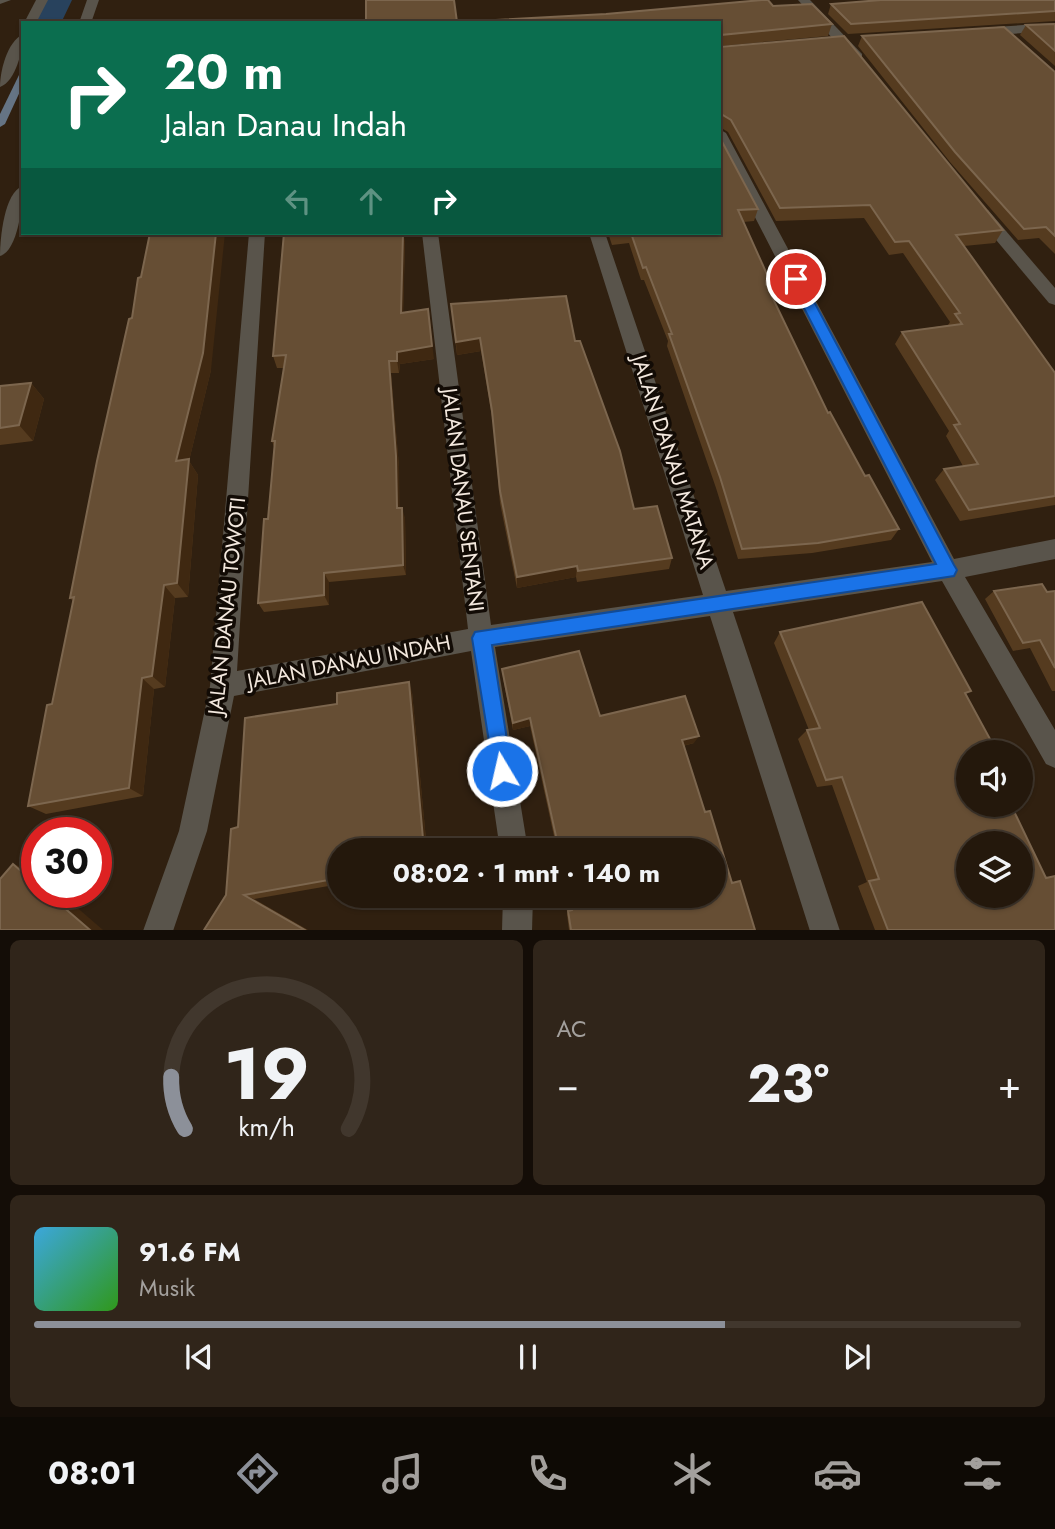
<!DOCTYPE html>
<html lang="id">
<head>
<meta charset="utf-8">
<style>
  body { margin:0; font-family:Jost,sans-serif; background:#30251a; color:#f1f3f6; height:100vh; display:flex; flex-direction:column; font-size:26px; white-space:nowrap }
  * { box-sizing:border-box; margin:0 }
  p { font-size:23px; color:#a3a09d }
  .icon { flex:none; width:38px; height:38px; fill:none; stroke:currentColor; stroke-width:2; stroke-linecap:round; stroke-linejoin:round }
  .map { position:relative; height:930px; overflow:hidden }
  .details { display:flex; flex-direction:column; gap:10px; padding:10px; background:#140d07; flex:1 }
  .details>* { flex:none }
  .guide { position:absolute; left:21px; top:21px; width:700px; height:214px; border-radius:0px; box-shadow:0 2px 5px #0004,0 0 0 2px #41372d; background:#0b6e4f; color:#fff; overflow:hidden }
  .controls { position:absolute; left:956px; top:740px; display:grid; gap:14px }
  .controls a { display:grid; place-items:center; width:77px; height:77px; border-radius:50%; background:#24180c; box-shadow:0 2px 5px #0004,0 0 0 2px #41372d; font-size:35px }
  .speed { position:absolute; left:21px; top:817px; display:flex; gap:14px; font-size:35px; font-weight:700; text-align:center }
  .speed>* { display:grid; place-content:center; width:91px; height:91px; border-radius:50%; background:#24180c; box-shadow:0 2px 5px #0004,0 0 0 2px #41372d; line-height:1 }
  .speed .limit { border:10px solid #d22; background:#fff; color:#111 }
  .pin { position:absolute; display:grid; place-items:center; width:60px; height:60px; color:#fff; margin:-30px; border:4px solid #fff; border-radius:50%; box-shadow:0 2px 7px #0007 }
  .me { position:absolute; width:77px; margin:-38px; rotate:351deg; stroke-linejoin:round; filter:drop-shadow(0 0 5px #0008) }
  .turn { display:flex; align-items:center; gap:24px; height:147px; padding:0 28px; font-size:32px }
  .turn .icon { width:91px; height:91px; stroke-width:2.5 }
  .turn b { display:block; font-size:49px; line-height:60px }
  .lanes { display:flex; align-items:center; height:66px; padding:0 28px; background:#0003; justify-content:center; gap:35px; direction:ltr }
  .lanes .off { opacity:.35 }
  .big { font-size:52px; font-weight:700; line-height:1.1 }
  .details .card { flex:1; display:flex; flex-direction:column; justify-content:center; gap:10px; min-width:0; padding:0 24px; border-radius:10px; background:#30251a }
  .details .dial { align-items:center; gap:0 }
  .dial svg { height:182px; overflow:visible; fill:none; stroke:#41372d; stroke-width:7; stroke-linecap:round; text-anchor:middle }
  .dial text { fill:#f1f3f6; stroke:none }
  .song { display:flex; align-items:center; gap:21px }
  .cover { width:84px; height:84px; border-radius:10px; background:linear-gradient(135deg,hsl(200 70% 55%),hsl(110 70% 35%)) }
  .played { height:7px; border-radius:4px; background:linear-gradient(90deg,#8c9099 70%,#41372d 70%) }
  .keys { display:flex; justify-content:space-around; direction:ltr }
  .heat { display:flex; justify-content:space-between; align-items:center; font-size:38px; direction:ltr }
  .details .tiles { flex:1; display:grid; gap:10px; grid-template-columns:1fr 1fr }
  .card:last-child { grid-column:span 2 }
  .trip { position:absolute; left:327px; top:838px; width:399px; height:70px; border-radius:35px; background:#24180c; box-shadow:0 2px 5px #0004,0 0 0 2px #41372d; font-weight:700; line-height:70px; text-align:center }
  .tabs { display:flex; height:112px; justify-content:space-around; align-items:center; background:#0e0a05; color:#a3a09d }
  .tabs .icon { width:49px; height:49px }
  .tabs .selected { color:#8c9099 }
  .tabs b { font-size:32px; color:#f1f3f6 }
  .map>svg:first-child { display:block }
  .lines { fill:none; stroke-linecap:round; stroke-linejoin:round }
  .stream { fill:#657484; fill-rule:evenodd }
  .canal { fill:#28425d; fill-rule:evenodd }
  .minor { fill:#59544b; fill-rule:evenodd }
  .wall { fill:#553b1f }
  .shaded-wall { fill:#3f2811 }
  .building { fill:#664e34; stroke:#7c664e; stroke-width:2; fill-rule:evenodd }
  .route { fill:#1a73e8; stroke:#114b97; stroke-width:2 }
  .labels { text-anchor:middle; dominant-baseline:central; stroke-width:7; stroke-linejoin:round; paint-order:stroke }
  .street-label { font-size:21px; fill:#f3e8de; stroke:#120b05 }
</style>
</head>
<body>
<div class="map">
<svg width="1055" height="931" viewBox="0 0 1055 931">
  <rect width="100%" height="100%" fill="#302010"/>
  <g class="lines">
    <path class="stream" d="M23,72V85L5,124L0,127V114L19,75Z"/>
    <path class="canal" d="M46,0H72L61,23H35Z"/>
    <g class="minor">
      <path d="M0,0H11L0,4Z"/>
      <path d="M36,0H48L36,23H24Z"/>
      <path d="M87,0H99L91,23H79Z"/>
      <path d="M798,0H810L862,54V60H852Z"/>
      <path d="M1055,23V31L980,36L974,32L980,28Z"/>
      <path d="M23,34C23,50 16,81 0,87C0,71 7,42 23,34Z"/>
      <path d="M719,129L726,133L954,559L1055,539V559L965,577L1055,730V768L1046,764L942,581L733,612L840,931H810L710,616L495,647L528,850H500L471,651L234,696L207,831L173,931H143L179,831L210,686L249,233H265L237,671L468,629L422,233H438L491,625L703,595L589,233H605L726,591L932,562L719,147Z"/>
      <path d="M23,186C23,203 18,251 0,256C0,239 4,192 23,186Z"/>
      <path d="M982,208L988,210L1055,288V305L1049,303L976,216L974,213L976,210Z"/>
      <path d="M503,896H533L532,931H502Z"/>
    </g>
  </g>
  <g class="wall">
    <path d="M1055,0V21L848,34L828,14L831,4Z"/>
    <path d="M773,6L832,24L828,36L720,46L1003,230L995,243L964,246L1055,373V505L960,521L935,480L944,469L963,466L946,436L949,431L895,344L902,332L948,325L950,322L903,253L889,255L864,218L776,221L728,132L720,127L719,136L758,209L754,221L743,222L770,281L768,287L828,413L865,476L899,529L891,540L812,553L738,559L716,488L667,346L668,341L644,280H641L629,243L612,245L608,233H719L457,22Z"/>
    <path d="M1055,24V66L1020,35L1026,25Z"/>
    <path d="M862,36L1055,72V254L1039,238L1018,240L950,162L858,46Z"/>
    <path d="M405,241L403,313L434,359L400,364L399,373H391L399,467V508L405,518L406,575L329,582V605L264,612L258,603L268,519L274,447L272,441L284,368H277L273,356Z"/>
    <path d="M141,277L211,370L189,461L198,475L188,597L175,598L165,687L154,689L143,796L46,814L28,806L52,704L73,601L70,598Z"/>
    <path d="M451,304L575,341L634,509L672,558L669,569L577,582L576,577L517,588L500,503L493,423L481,351L457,355Z"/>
    <path d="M31,383L44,399L33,441L0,445V386Z"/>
    <path d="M994,591L1047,592L1055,591V691H1052L1030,648L1013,651L985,599Z"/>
    <path d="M780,632L966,695L968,752L1055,930H875L858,886L867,882L832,785L817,787L798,739L807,730H809L774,643Z"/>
    <path d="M502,669L600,716L694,743L683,746L705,812L732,883L755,930H569L567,914L568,911L570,910L567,896H714V850H557L530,726L513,730L503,678Z"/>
    <path d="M412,692L427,850H340V884L254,899L308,930H204L226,895L238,827Z"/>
  </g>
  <g class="shaded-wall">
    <path d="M216,233H225L211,370L189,461L198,475L188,597L177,583L176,461Z"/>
    <path d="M403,233L405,241L403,325L401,313Z"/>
    <path d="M428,309L434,359L400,364L399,373L397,361V352Z"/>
    <path d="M480,338L481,351L457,355L456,342Z"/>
    <path d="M389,361L391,373L399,467L400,519L397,508Z"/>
    <path d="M31,383L44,399L33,441L19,425Z"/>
    <path d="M402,508L405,518L406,575L403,565Z"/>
    <path d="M577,566L576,577L517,588V577Z"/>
    <path d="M324,573L329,582V605L324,595Z"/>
    <path d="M164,585L175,598L165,687L152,676Z"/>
    <path d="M142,678L154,689L143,796L129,788Z"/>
    <path d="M409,682L412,692L427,850H424Z"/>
    <path d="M530,718V726L513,730V723Z"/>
    <path d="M699,736L694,743L678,747L682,740Z"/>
    <path d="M13,864L32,870L37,874V885Z"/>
    <path d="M46,892H59L103,930H90Z"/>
    <path d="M244,895L254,899L308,930H305Z"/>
  </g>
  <g class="building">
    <path d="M366,0H454L457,22L606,14L762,0H768L773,6L812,4L832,24L721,35L720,47L844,36L1003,230L956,235L1055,373V496L969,510L944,469L978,464L954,425L960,424L902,332L962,324L955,314L960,313L909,241L895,242L870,205L780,208L731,120L721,114L719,136L758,209L738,210L770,281H766V284L828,413L830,412L865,476L869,475L899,529L818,543L742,549L720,477L669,334H672L646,267L643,268L631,233H719V23H366Z"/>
    <path d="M881,0H1055V11L851,24L831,4Z"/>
    <path d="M1055,24V51L1026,25Z"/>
    <path d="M1004,27L1055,72V236L1046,227L1024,229L955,152L862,36Z"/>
    <path d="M150,233H216L203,353L176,461L189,459L177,583L164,585L152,676L142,678L129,788L28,806L47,705L52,704L74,597L70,598L97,461L129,319L132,318L138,278L141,277Z"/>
    <path d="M284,233H403L401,313L428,309L432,346L397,352V361H389L396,456L397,508H402L403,565L324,573V595L258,603L264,519H268L275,441H272L286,355L273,356Z"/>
    <path d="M566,296L575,341H580L620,451L634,509L657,506L672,558L578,571L577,566L517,577L500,491L492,411L480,338L456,342L451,304Z"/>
    <path d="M31,383L19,425L0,428V386Z"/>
    <path d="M1042,584L1047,592L1055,591V668L1040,640L1023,643L994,591Z"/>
    <path d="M922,602L971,691L965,693L996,750L988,752H968V805H1011L1046,878L1055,876V930H888L869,881L879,879L842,777L826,780L807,730L820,728L780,632ZM968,844H1020V896H968Z"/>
    <path d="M579,651L600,716L685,696L699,736L682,740L705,812L710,811L732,883L740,881L755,930H571L568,911L572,910L569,896H714V850H559L530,718L513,723L502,669Z"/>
    <path d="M409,682L424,850H340V878L244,895L305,930H204L226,895L231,829L238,827L245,718L337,704V693Z"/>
    <path d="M13,864L37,885V892H46L90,930H0V879Z"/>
  </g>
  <path class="route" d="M796,274L802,279L954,565L957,570L954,576L492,645L512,771L509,778L502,781L495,778L472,638L475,632L936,564L789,279Z"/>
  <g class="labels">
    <g class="street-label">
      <text transform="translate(673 462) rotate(72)">JALAN DANAU MATANA</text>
      <text transform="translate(463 500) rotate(83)">JALAN DANAU SENTANI</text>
      <text transform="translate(227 606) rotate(-84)">JALAN DANAU TOWOTI</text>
      <text transform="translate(349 662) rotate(-11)">JALAN DANAU INDAH</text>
    </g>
  </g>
</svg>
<div class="controls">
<a><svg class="icon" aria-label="sound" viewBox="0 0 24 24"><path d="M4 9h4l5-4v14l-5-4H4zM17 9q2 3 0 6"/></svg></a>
<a><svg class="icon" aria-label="layers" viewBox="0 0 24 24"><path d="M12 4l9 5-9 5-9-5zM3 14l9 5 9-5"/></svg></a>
</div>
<div class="speed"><div class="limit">30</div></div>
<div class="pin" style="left:796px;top:279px;background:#d93025"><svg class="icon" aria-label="arrive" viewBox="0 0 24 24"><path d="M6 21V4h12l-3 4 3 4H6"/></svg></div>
<svg class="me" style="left:502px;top:771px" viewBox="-20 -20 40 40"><circle r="17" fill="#1a73e8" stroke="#fff" stroke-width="3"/><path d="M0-11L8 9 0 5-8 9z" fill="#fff"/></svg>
<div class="trip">08:02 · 1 mnt · 140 m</div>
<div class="guide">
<div class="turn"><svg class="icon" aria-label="right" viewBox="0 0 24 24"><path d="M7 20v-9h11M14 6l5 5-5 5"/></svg><div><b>20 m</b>Jalan Danau Indah</div></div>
<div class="lanes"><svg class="icon off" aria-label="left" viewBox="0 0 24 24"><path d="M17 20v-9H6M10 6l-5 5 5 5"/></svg><svg class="icon off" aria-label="ahead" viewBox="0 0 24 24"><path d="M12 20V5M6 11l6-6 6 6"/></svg><svg class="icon" aria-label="right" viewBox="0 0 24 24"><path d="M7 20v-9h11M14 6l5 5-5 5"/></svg></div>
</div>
</div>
<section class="details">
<div class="tiles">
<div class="card dial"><svg viewBox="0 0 100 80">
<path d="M14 69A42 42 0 1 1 86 69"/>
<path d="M14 69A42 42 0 0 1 8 46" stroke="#8c9099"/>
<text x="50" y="56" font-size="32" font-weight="700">19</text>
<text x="50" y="72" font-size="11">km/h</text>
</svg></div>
<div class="card"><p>AC</p>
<div class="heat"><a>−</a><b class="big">23°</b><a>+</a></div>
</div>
<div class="card">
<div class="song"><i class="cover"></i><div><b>91.6 FM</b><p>Musik</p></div></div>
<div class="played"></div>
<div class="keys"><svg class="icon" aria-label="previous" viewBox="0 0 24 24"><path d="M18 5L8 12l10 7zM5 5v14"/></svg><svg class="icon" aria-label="pause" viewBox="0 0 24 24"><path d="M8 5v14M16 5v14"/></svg><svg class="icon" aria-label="next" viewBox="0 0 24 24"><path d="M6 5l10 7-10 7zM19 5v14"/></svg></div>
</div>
</div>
</section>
<nav class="tabs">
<b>08:01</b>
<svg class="icon selected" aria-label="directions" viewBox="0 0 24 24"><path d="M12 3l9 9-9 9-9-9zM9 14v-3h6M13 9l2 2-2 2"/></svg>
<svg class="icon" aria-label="music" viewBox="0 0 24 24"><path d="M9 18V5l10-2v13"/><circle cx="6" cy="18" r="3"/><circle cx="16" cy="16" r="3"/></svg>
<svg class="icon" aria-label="phone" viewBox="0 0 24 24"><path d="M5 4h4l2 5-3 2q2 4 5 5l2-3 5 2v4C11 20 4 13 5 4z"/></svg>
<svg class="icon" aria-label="climate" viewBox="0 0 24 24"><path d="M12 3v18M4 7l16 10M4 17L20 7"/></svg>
<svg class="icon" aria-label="car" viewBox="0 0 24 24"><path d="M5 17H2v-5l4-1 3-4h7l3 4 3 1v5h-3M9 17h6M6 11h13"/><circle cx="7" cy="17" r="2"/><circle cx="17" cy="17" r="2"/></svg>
<svg class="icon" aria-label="filters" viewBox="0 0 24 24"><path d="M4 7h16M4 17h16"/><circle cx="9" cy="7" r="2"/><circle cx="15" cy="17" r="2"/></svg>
</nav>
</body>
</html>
